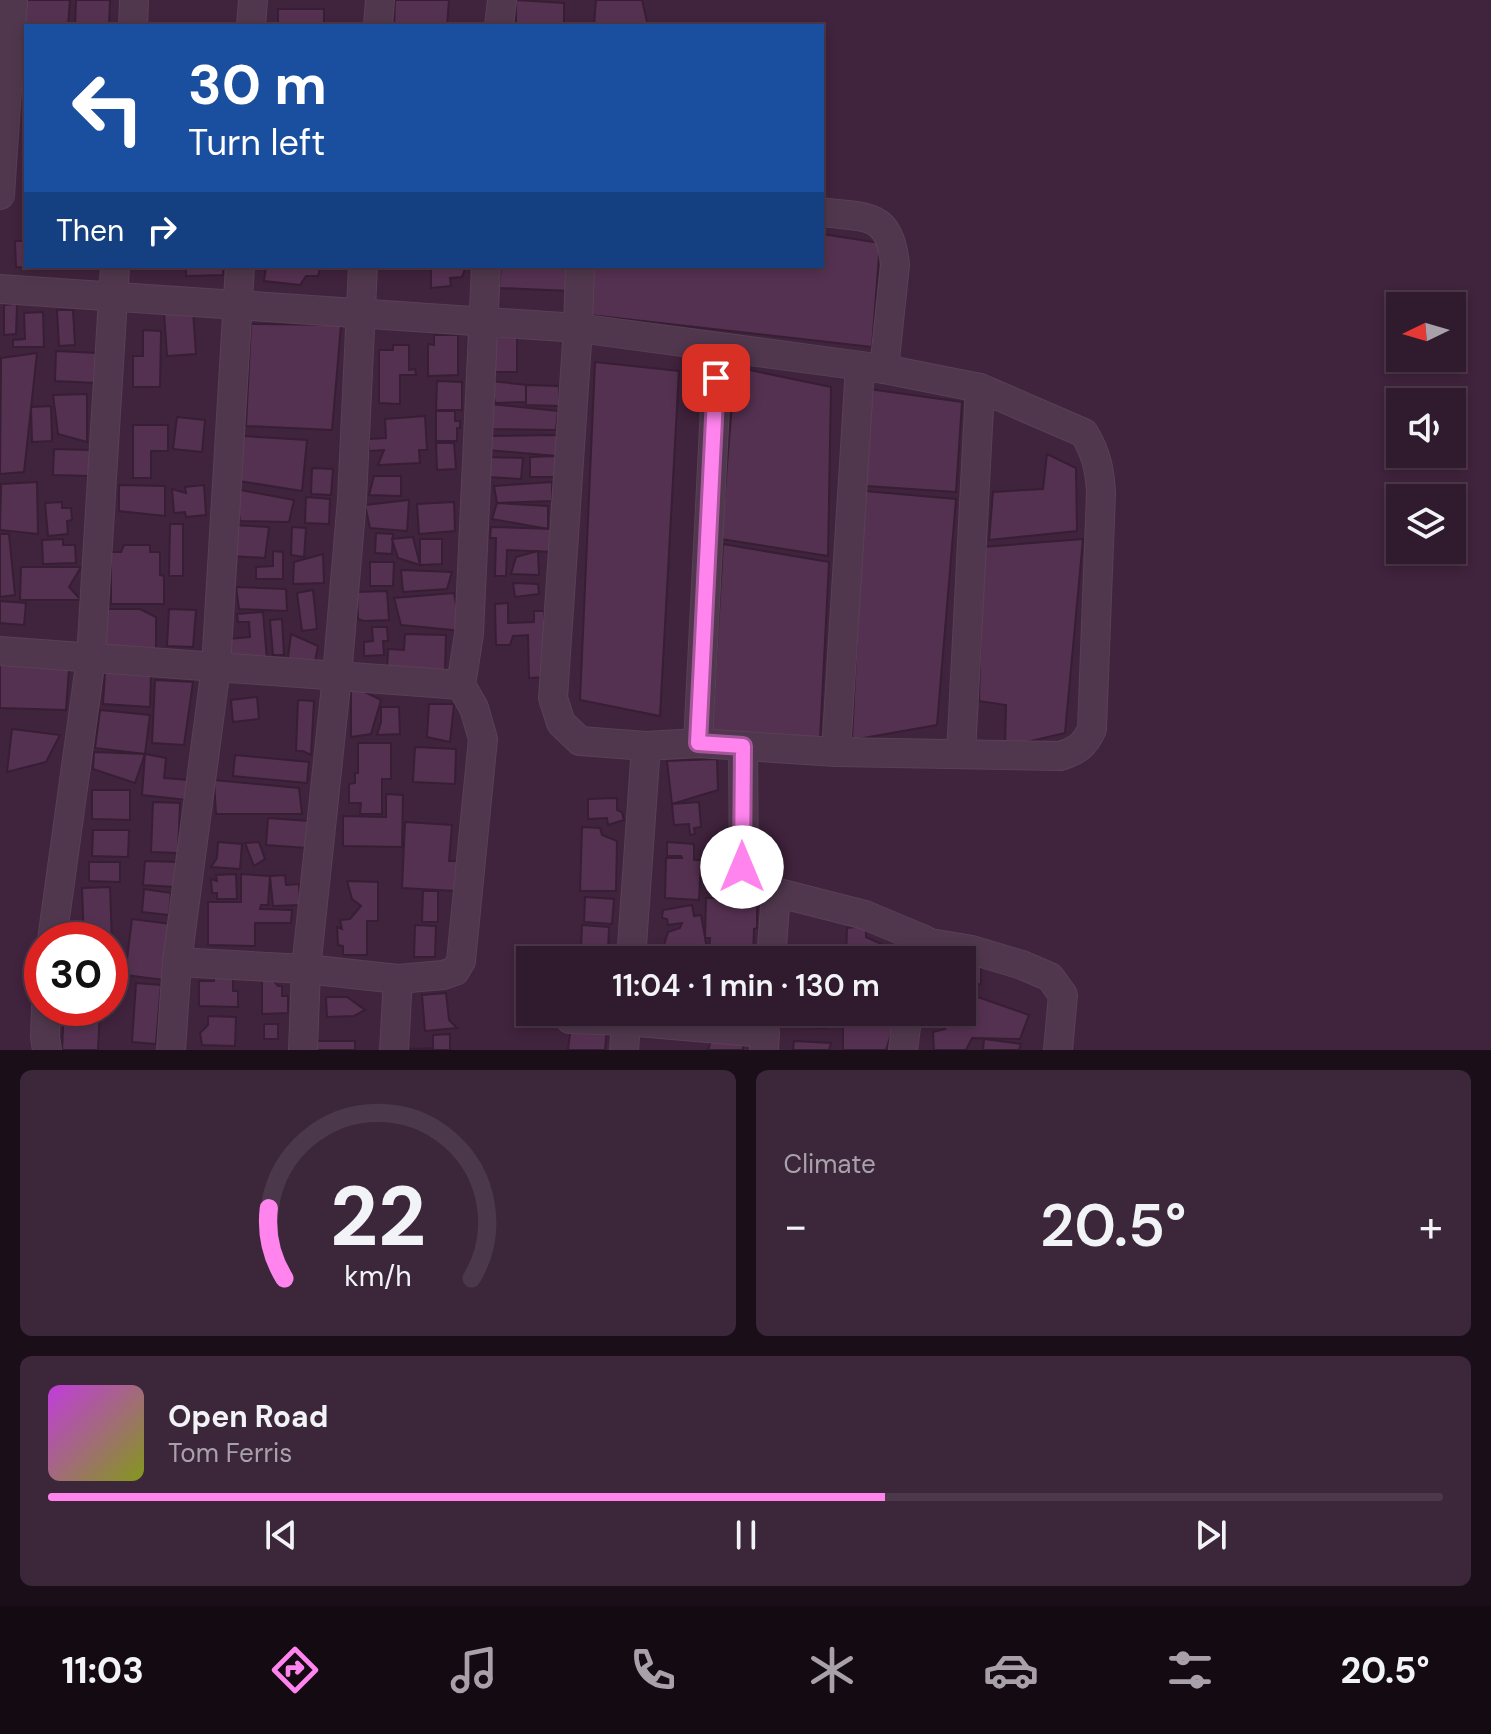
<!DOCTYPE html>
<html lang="en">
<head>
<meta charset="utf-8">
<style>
  body { margin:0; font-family:"DM Sans",sans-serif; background:#3c273a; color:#f1f3f6; height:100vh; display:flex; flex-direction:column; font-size:30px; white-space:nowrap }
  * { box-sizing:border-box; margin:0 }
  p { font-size:26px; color:#a8a1aa }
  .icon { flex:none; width:44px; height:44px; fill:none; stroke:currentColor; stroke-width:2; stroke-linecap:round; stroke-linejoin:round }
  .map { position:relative; height:1050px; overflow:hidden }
  .side { display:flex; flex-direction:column; gap:20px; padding:20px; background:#1a0e19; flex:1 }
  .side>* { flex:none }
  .hud { position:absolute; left:24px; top:24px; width:800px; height:244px; border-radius:0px; box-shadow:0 4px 12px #0003,0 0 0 2px #4b384a; background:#1a4fa0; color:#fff; overflow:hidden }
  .needle { width:52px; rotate:265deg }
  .tools { position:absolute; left:1386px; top:292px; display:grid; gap:16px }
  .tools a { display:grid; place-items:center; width:80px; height:80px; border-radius:0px; background:#301a2e; box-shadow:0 4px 12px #0003,0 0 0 2px #4b384a; font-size:40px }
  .speed { position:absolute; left:24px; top:922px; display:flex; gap:16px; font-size:40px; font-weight:700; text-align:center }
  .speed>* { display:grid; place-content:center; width:104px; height:104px; border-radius:50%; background:#301a2e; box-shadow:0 4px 12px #0003,0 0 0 2px #4b384a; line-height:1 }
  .speed .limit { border:12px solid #d22; background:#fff; color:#111 }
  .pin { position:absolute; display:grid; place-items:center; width:68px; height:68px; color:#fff; margin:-34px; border-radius:16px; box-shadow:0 4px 12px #0006 }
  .me { position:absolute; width:88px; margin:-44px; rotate:0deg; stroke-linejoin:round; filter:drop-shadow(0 0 6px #0008) }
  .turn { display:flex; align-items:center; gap:28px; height:168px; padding:0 32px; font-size:36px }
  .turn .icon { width:104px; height:104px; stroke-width:2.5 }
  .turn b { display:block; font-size:56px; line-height:68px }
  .then { display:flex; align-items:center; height:76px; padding:0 32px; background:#0003; gap:16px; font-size:30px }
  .big { font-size:60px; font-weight:600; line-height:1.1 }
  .side .card { flex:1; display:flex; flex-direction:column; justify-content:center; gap:12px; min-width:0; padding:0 28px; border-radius:12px; background:#3c273a }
  .side .dial { align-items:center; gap:0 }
  .dial svg { height:208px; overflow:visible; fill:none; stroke:#4b384a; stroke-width:7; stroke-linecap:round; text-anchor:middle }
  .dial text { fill:#f1f3f6; stroke:none }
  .song { display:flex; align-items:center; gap:24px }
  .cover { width:96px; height:96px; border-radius:12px; background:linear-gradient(135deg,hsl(290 70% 55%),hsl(70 70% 35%)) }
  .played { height:8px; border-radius:4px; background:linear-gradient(90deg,#ff84ed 60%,#4b384a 60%) }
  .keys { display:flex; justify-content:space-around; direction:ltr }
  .heat { display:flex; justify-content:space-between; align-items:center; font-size:44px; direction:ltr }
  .side .tiles { flex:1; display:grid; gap:20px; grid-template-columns:1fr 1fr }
  .card:last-child { grid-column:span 2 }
  .trip { position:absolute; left:516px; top:946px; width:460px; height:80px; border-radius:0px; background:#301a2e; box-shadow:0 4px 12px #0003,0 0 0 2px #4b384a; font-weight:600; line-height:80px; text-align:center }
  .tabs { display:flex; height:128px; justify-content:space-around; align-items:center; background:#130a12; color:#a8a1aa }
  .tabs .icon { width:56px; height:56px }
  .tabs .on { color:#ff84ed }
  .tabs b { font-size:36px; color:#f1f3f6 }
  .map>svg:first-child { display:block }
  .building { fill:#553151; stroke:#371e34; stroke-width:2 }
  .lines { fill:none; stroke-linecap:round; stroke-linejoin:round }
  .minor-casing { stroke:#594056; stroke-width:30 }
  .minor { stroke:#50374d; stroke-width:28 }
  .route-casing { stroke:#a6569a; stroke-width:20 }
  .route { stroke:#ff84ed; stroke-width:14 }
</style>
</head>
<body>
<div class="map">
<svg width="1491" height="1050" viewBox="0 0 1491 1050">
  <rect width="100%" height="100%" fill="#40233d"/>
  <g class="building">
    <path d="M23,0H70L68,26H26V30H20Z"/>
    <path d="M76,0H110L109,26H75Z"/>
    <path d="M395,0H449L447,26H394Z"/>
    <path d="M516,0L564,3V26H516Z"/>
    <path d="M596,0H642L647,22L646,26H594Z"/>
    <rect x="278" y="9" width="46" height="17"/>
    <path d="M822,234L880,243L872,347L590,315L593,266H822Z"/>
    <path d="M15,241H26V266H99V268L16,267Z"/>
    <path d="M186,266H223V275L186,276Z"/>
    <path d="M266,266H321L318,276H306L300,285L264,281Z"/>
    <path d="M431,266H466L462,277L450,278L451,286L431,288Z"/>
    <path d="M501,266H570L571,291L499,288Z"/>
    <path d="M17,304L16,334L4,335V305Z"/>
    <path d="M57,310H73L75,345L59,346Z"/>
    <path d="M193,311L196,354L167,356L164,313Z"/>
    <path d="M43,312L44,347H13V340L25,339L24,313Z"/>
    <path d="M251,324L341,325L332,430L246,426Z"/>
    <path d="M143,330L161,331L160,387H133V356H143Z"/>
    <path d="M434,335H458V375L428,376V344L434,345Z"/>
    <path d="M517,336V372H493V337Z"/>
    <path d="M393,345H409V370L415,369L416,375H400V404L379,403V350H393Z"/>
    <path d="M56,351L97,353L96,383L55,381Z"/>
    <path d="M37,353L24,472L0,474L1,358Z"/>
    <path d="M595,362L679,371L660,716L580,700Z"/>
    <path d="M735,367L831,387L828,556L721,539Z"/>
    <path d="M437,381L462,382V410H436Z"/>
    <path d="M491,381L527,385V402L495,403Z"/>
    <path d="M526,385L559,386V406L526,405Z"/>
    <path d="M869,389L962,402L956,492L866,486Z"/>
    <path d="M87,394V442L58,434L53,395Z"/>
    <path d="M490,404L558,411L556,430L489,429Z"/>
    <path d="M51,406L52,441L32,442L31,407Z"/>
    <path d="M436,411H455V421H460V428H457V441H436Z"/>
    <path d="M425,416L427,450H419L420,463L378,465L384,450L369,451V439L386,438L385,419Z"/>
    <path d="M177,417L205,420L202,452L173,449Z"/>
    <path d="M133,425H168V451H151V478H133Z"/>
    <path d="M558,435L557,456L488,450L492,436Z"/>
    <path d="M243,436L307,440L302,491L239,481Z"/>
    <path d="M436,443H454L456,469L437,470Z"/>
    <path d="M54,449L90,450V476L53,475Z"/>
    <path d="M1047,454L1076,468L1077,531L989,540L993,492L1043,489Z"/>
    <path d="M557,456V477H530V457Z"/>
    <path d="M487,457L523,458L521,479L488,477Z"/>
    <path d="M312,468L333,469L331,495L311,494Z"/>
    <path d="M374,476H401V496L369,495Z"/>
    <path d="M37,482L38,534L0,530L1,484Z"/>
    <path d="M552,482V501L497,503L494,486Z"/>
    <path d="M119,485L165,486V516L119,511Z"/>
    <path d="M204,485L206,515L186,517L185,512L174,513L172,489L186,493L185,487Z"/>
    <path d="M235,489L294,500L289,522L240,521Z"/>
    <path d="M864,491L956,499L937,725L852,740Z"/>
    <path d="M306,497L330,499L329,524L305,523Z"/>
    <path d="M409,500L407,531L370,528L365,505Z"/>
    <path d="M62,502V508H71L72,520L67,521L68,534L48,536L45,503Z"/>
    <path d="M454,502L455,531L419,534L417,504Z"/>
    <path d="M497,503L548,506V529L492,519Z"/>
    <path d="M170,524H183V576H169Z"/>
    <path d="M232,525L269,527L265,558L231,556Z"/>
    <path d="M292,527L306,528L304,557L291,555Z"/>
    <path d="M491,527L554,529L553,552L507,550L506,576H495L496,538H490Z"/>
    <path d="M376,533L393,534L392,554L375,553Z"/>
    <path d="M0,534H9L15,595L0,597Z"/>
    <path d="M413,537L420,565L398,558L392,539Z"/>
    <path d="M63,539V545H75L76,563L43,564L42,540Z"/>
    <path d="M420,539H442V564L420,565Z"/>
    <path d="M1083,539L1065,733L1005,747L1006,705L979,701L983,547Z"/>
    <path d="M723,544L829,562L820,740L712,734Z"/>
    <path d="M124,545H150V552H160V575L164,576V604H111V552H121Z"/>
    <path d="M273,551L283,552V579H256V567L273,566Z"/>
    <path d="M538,551L539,575L511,574L516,557Z"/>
    <path d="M323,554L324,583L293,584L294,562Z"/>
    <path d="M370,562H394L393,586H370Z"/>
    <path d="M21,567H81L69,587L81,600H20Z"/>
    <path d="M401,570L452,572L447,589L403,592Z"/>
    <path d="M513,583L538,584L539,594L515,597Z"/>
    <path d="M236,587L286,589L287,611L239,609Z"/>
    <path d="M313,590L317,629L302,631L297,593Z"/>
    <path d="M387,591L389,620L364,621L358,619L357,592Z"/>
    <path d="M454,593L461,633L453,630L401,625L394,598Z"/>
    <path d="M0,601L26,603L24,625L0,623Z"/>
    <path d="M508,603V623L534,622V611H544L546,677L529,678L528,635L513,636L510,645H496L495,604Z"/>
    <path d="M104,609H140L156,617V653L103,652Z"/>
    <path d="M169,609L196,610L193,647L167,646Z"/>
    <path d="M263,612L267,660L229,662L228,639L250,637L249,622H238L237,614Z"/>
    <path d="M282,619L284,655H273L270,620Z"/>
    <path d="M372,627H387L388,641H383L384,655L364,656V642L373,641Z"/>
    <path d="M291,634L318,646L313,671L287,666Z"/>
    <path d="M405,634L446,635L445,672L387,670L388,649L404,650Z"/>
    <path d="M0,664L69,669L66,710L0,708Z"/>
    <path d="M105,672L151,674L150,707L103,704Z"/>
    <path d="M155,680L193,682L184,745L152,743Z"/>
    <path d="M351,685L381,700L371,734L351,737Z"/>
    <path d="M257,697L259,719L233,722L231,700Z"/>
    <path d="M298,700L314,701L311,755L303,751H296Z"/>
    <path d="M429,704H454L450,742L427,737Z"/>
    <path d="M381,707H399L400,734L377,735L381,722Z"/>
    <path d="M100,710L150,715L145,754L95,748Z"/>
    <path d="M12,729L60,735L46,762L7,772Z"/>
    <path d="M358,743H391V779H382V814H360L361,803H349V784L355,783V773H358Z"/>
    <path d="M415,747L456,749L455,784L413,782Z"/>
    <path d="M94,752L145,754L135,783L93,769Z"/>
    <path d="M145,754L166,758L164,778L189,780L187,800L142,795Z"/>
    <path d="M235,755L309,762L307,783L233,776Z"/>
    <path d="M717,759L718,790L672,804L667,761Z"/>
    <path d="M214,780L299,788L302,814H216Z"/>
    <path d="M92,790H130V820L92,819Z"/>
    <path d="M386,794L403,795L402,847L343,846V816L386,817Z"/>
    <path d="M617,798V810L622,812L624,820L608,825L607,818L588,819V799Z"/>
    <path d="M153,802L180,803L178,853L151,852Z"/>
    <path d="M699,802L701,827L694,828L695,834L690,835L689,824L674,825L672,804Z"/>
    <path d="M268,818L309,821L307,848L266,845Z"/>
    <path d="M405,822L452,825L449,861H458L456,891L402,888Z"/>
    <path d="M582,827L600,828L602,835L617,841L616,891H580Z"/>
    <path d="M93,830H129L128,857L92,856Z"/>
    <path d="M218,842L242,844L240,869L211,867L217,858Z"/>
    <path d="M259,842L265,859L254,866L245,843Z"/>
    <path d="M667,842L694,844V860H701L699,900L665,898L666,858H682L681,856H667Z"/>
    <path d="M145,861L177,862L175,887L143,885Z"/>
    <path d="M89,862H120V882L89,881Z"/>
    <path d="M236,874L237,899H217V893H212L211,879L217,881L216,875Z"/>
    <path d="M241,874L270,876L268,905H261L260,909L292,910L291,923H255V946L208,945V902H241Z"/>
    <path d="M285,875L286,885L299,884L300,905L273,906L270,876Z"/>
    <path d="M347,881L378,882V921H367V955H343V946L338,945L337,927L342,929L340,920L350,919L361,906L352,899Z"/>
    <path d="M110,887L112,943L110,940H84L82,888Z"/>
    <path d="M144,889L171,893L169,915L142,912Z"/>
    <path d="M423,891H438V922H422Z"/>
    <path d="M585,897L614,899L612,924L584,922Z"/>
    <path d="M706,898H730V905H757V928L754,929L753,960H716V954L709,953L710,938H705Z"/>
    <path d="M692,905L694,916L701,915L709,960H651V958H660L668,932L680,928L682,923L668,925L667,919L662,918L663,910Z"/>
    <path d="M132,919L171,924L164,980L125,975Z"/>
    <path d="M415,925L436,926L435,957H414Z"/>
    <path d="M582,925L609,927L608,951L581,950Z"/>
    <path d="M866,926V937L890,948V960H846L847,928Z"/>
    <path d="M935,953L981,957V984L962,985V960H932Z"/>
    <path d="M214,972H233V991H238V1007L199,1006V981H214Z"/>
    <path d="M262,976L273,980L278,986H282V996H288V1013L262,1014Z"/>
    <path d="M136,983L161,985L156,1044L132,1042Z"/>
    <path d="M446,993L449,1020L457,1028L425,1031L422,995Z"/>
    <path d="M962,996H975L1029,1015L1020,1039L972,1038L966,1050H934L933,1032L945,1029L937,1020V1012H962Z"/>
    <path d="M326,997H347L365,1010L354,1016L327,1017Z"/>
    <path d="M64,1008H100L98,1050H62Z"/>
    <path d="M796,1012H826V1028L796,1027Z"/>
    <path d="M843,1012H898L886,1050H843Z"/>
    <path d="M208,1016L236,1017L235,1046L202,1045L200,1033L208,1025Z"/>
    <rect x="264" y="1024" width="14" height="15"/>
    <path d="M571,1026L607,1027L605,1050H568Z"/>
    <path d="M450,1034V1050H409V1049L433,1048V1035Z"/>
    <path d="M712,1038L743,1044V1050H708Z"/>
    <path d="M984,1039L1021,1044L1019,1050H983Z"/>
    <rect x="315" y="1041" width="40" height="9"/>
    <path d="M794,1041L831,1043L829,1050H793Z"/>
  </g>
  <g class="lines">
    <defs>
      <g id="minor">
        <path d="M133,26L134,0"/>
        <path d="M251,26L253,0"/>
        <path d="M378,26L380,0"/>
        <path d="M499,26L502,0"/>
        <path d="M0,195L13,0"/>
        <path d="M822,212C866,218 890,211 895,265L884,369"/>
        <path d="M0,289L578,328L884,369L980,388L1084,433C1096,453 1100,470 1101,493L1092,729C1085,745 1077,751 1060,756L836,752L698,743L646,746L580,741L561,723L553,698L578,328L580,266"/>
        <path d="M0,651L461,685"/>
        <path d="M698,743L718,348"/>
        <path d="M743,746L744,878L751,886L865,915L920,938"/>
        <path d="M836,752L860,367"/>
        <path d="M961,754L980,388"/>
        <path d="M52,940L91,658L115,266"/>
        <path d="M631,960L646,746"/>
        <path d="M771,960L776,893"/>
        <path d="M914,960L920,938L930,943L972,950L1022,965L1050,977L1063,995L1058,1050"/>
        <path d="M177,962L306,969L398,979L443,975L455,971L461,961L483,739L474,708L461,685L469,634L486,266"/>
        <path d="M46,1008L45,1037L47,1050"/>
        <path d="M570,1019L626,1021L765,1033L764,1050"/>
        <path d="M171,1050L177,962L216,667L240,266"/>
        <path d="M303,1050L306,969L337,676L352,499L363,266"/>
        <path d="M394,1050L398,979"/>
        <path d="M624,1050L627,1012"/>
        <path d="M903,1050L908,1012"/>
      </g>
    </defs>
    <use href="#minor" class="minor-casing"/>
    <use href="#minor" class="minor"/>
  </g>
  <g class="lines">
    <defs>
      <path id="route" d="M716,378L698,743L743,746L742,867"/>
    </defs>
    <use href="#route" class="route-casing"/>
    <use href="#route" class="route"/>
  </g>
</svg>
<div class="tools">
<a><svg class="needle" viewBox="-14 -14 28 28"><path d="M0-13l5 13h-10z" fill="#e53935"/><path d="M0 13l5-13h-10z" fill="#a8a1aa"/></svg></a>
<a><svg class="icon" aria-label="sound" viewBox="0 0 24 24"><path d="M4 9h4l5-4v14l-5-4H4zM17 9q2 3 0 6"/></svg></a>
<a><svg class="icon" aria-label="layers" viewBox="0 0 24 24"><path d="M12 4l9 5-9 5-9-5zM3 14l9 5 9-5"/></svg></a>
</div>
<div class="speed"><div class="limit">30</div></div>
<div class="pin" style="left:716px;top:378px;background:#d93025"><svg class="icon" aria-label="arrive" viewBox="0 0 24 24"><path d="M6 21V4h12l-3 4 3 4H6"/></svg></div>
<svg class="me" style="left:742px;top:867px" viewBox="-20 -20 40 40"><circle r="19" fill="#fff"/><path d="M0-13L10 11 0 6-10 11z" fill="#ff84ed"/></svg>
<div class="trip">11:04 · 1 min · 130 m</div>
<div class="hud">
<div class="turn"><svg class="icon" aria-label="left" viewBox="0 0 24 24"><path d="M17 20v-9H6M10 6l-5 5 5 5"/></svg><div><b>30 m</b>Turn left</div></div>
<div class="then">Then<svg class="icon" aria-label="right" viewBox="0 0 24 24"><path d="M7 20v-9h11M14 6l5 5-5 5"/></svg></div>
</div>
</div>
<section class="side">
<div class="tiles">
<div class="card dial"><svg viewBox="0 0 100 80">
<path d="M14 69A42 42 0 1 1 86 69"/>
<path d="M14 69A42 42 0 0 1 8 42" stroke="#ff84ed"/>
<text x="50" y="56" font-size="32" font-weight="700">22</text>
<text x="50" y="72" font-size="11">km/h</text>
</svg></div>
<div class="card"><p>Climate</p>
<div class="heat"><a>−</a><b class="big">20.5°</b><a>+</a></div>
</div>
<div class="card">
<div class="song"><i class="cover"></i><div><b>Open Road</b><p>Tom Ferris</p></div></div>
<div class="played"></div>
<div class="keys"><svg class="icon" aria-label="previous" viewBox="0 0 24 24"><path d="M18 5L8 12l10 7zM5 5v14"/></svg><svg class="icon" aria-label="pause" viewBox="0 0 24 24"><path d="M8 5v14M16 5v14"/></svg><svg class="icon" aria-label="next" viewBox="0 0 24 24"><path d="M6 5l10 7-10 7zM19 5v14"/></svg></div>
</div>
</div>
</section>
<nav class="tabs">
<b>11:03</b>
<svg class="icon on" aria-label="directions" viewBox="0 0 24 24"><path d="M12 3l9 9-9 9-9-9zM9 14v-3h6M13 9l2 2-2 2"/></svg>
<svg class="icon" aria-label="music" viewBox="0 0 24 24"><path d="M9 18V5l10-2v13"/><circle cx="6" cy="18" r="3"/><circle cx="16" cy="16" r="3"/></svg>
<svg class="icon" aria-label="phone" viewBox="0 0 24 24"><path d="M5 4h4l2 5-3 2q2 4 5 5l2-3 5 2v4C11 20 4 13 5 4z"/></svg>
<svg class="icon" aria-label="climate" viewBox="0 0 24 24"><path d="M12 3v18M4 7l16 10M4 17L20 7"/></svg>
<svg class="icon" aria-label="car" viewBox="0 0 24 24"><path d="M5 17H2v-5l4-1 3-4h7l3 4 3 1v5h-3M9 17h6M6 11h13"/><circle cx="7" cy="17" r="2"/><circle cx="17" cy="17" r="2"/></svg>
<svg class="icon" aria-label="filters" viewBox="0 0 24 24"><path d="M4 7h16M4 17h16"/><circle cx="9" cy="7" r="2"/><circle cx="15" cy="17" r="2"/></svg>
<b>20.5°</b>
</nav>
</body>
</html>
